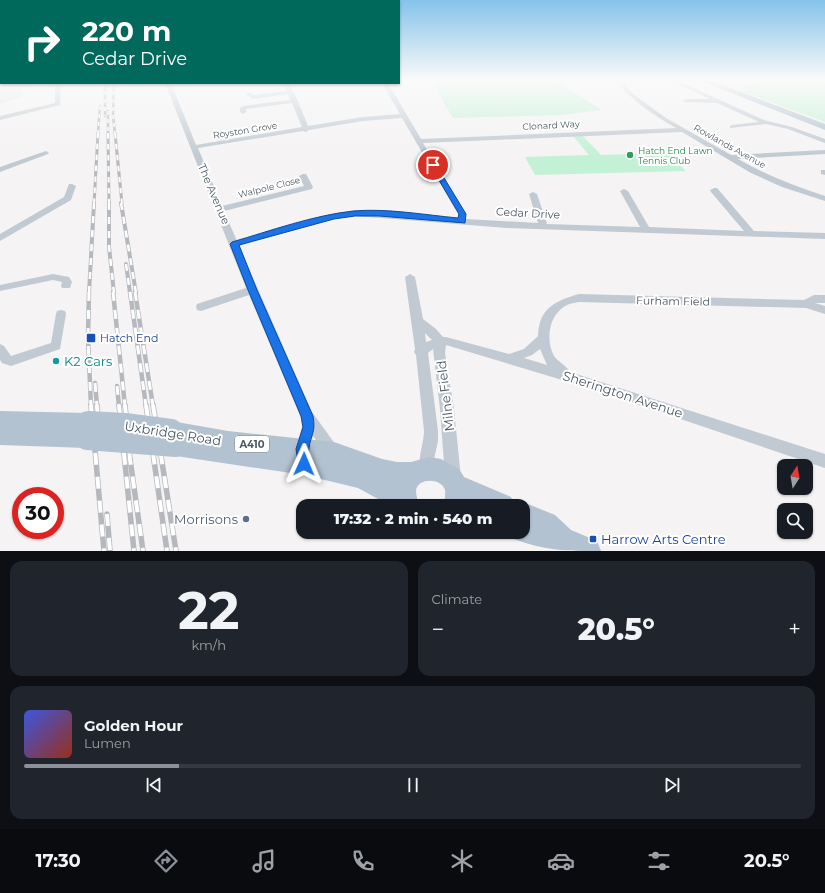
<!DOCTYPE html>
<html lang="en">
<head>
<meta charset="utf-8">
<style>
  body { margin:0; font-family:Montserrat,sans-serif; background:#20242c; color:#f1f3f6; height:100vh; display:flex; flex-direction:column; font-size:15px; white-space:nowrap }
  * { box-sizing:border-box; margin:0 }
  p { font-size:13px; color:#9ea1a6 }
  .icon { flex:none; width:22px; height:22px; fill:none; stroke:currentColor; stroke-width:2; stroke-linecap:round; stroke-linejoin:round }
  .map { position:relative; height:551px; overflow:hidden }
  .details { display:flex; flex-direction:column; gap:10px; padding:10px; background:#0d0f14; flex:1 }
  .details>* { flex:none }
  .top-card { position:absolute; left:0px; top:0px; width:400px; height:84px; box-shadow:0 1px 3px #0004; background:#00695c; color:#fff; overflow:hidden }
  .needle { width:26px; rotate:11deg }
  .controls { position:absolute; left:777px; top:459px; display:grid; gap:8px }
  .controls a { display:grid; place-items:center; width:36px; height:36px; border-radius:8px; background:#171b24; box-shadow:0 1px 3px #0004; font-size:20px }
  .speed { position:absolute; left:12px; top:487px; display:flex; gap:8px; font-size:20px; font-weight:700; text-align:center }
  .speed>* { display:grid; place-content:center; width:52px; height:52px; border-radius:50%; background:#171b24; box-shadow:0 1px 3px #0004; line-height:1 }
  .speed .limit { border:6px solid #d22; background:#fff; color:#111 }
  .pin { position:absolute; display:grid; place-items:center; width:34px; height:34px; color:#fff; margin:-17px; border:2px solid #fff; border-radius:50%; box-shadow:0 1px 4px #0007 }
  .me { position:absolute; width:44px; margin:-22px; rotate:1deg; stroke-linejoin:round; filter:drop-shadow(0 0 3px #0008) }
  .turn { display:flex; align-items:center; gap:14px; height:84px; padding:0 16px; font-size:18px }
  .turn .icon { width:52px; height:52px; stroke-width:2.5 }
  .turn b { display:block; font-size:28px; line-height:34px }
  .big { font-size:30px; font-weight:800; line-height:1.1 }
  .details .tile { flex:1; display:flex; flex-direction:column; justify-content:center; gap:6px; min-width:0; padding:0 14px; border-radius:12px; background:#20242c }
  .details .dial { align-items:center; gap:0 }
  .dial b { font-size:52px; line-height:1 }
  .song { display:flex; align-items:center; gap:12px }
  .cover { width:48px; height:48px; border-radius:6px; background:linear-gradient(135deg,hsl(230 70% 55%),hsl(10 70% 35%)) }
  .played { height:4px; border-radius:2px; background:linear-gradient(90deg,#8c9099 20%,#363941 20%) }
  .keys { display:flex; justify-content:space-around; direction:ltr }
  .heat { display:flex; justify-content:space-between; align-items:center; font-size:22px; direction:ltr }
  .details .tiles { flex:1; display:grid; gap:10px; grid-template-columns:1fr 1fr }
  .tile:last-child { grid-column:span 2 }
  .trip { position:absolute; left:296px; top:499px; width:234px; height:40px; border-radius:12px; background:#171b24; box-shadow:0 1px 3px #0004; font-weight:800; line-height:40px; text-align:center }
  .tabs { display:flex; height:64px; justify-content:space-around; align-items:center; background:#090b0e; color:#9ea1a6 }
  .tabs .icon { width:28px; height:28px }
  .tabs .on { color:#8c9099 }
  .tabs b { font-size:18px; color:#f1f3f6 }
  .map>svg:first-child { display:block }
  .education { fill:#e6e4e5 }
  .green { fill:#c3f1d5 }
  .lines { fill:none; stroke-linecap:round; stroke-linejoin:round }
  .street { fill:#c1cad2; fill-rule:evenodd }
  .primary { fill:#b3c2d1; fill-rule:evenodd }
  .rail-far4-casing { stroke:#b5b8bd; stroke-width:2.5 }
  .rail-far3-casing { stroke:#b5b8bd; stroke-width:3 }
  .rail-far2-casing { stroke:#b5b8bd; stroke-width:4 }
  .rail-far1-casing { stroke:#b5b8bd; stroke-width:4.5 }
  .rail-casing { stroke:#b5b8bd; stroke-width:5.5 }
  .rail-far4 { stroke:#fff; stroke-width:1.5; stroke-dasharray:4; stroke-linecap:butt }
  .rail-far3 { stroke:#fff; stroke-width:2; stroke-dasharray:5.5; stroke-linecap:butt }
  .rail-far2 { stroke:#fff; stroke-width:2.5; stroke-dasharray:7; stroke-linecap:butt }
  .rail-far1 { stroke:#fff; stroke-width:3; stroke-dasharray:9; stroke-linecap:butt }
  .rail { stroke:#fff; stroke-width:4; stroke-dasharray:12; stroke-linecap:butt }
  .primary-bridge { stroke:#b3c2d1; stroke-width:24 }
  .route { fill:#1a73e8; stroke:#114b97 }
  .leisure-dot { fill:#2e9e5b; stroke:#fff; stroke-width:1.5 }
  .transit-dot { fill:#1a4fb4; stroke:#fff; stroke-width:1.5 }
  .culture-dot { fill:#0f9aa8; stroke:#fff; stroke-width:1.5 }
  .service-dot { fill:#5c6f8a; stroke:#fff; stroke-width:1.5 }
  .labels { text-anchor:middle; dominant-baseline:central; stroke-width:4; stroke-linejoin:round; paint-order:stroke }
  .far-street-label { font-size:9px; fill:#4a5661; stroke:#fff }
  .far-leisure-label { font-size:9px; fill:#27864d; stroke:#fff; text-anchor:start }
  .shield { fill:#fff; stroke:#808990; stroke-width:1 }
  .shield-label { font-size:10px; font-weight:bold; fill:#4a5661 }
  .street-label { font-size:11px; fill:#4a5661; stroke:#fff }
  .transit-label { font-size:11px; fill:#164399; stroke:#fff; text-anchor:start }
  .near-culture-label { font-size:13px; fill:#0d838f; stroke:#fff; text-anchor:start }
  .near-street-label { font-size:13px; fill:#4a5661; stroke:#fff }
  .near-service-label { font-size:13px; fill:#4e5e75; stroke:#fff; text-anchor:end }
  .near-transit-label { font-size:13px; fill:#164399; stroke:#fff; text-anchor:start }
</style>
</head>
<body>
<div class="map">
<svg width="825" height="551" viewBox="0 0 825 551">
  <rect width="100%" height="100%" fill="#f5f3f3"/>
  <path class="education" d="M0,83H24L31,85L23,88L22,97L0,104Z"/>
  <g class="green">
    <path d="M430,79H553L602,110L561,115L453,118Z"/>
    <path d="M767,79H825V122L736,89Z"/>
    <path d="M573,136H583L601,155L667,153L686,171L535,175L525,157L589,155Z"/>
  </g>
  <g class="lines">
    <g class="street">
      <path d="M614,79H620L633,94L666,118L731,155L825,150V154L738,159C766,175 795,186 825,196V201L782,187L751,173L682,132L423,143L466,214V219L538,223L529,194L533,192L537,194L547,224L640,227L620,191L624,189L628,191L649,227L744,231L711,192L710,190L714,188H717L754,231L825,233V239L507,228L355,216L334,218L239,246L312,412L341,452L339,457L334,459L329,457L313,436L307,456L302,458L297,456L295,451L302,427L301,418L249,295L201,311L197,310L196,307L197,304L246,288L165,83H171L196,145L302,127L292,103L246,109V112L243,114L240,112V108L243,106L290,100L288,94L253,99L246,94L249,92L254,95L287,91L283,83H289L298,101L308,126L363,117L400,114L382,83H388L421,139L676,128C653,115 631,100 614,79ZM402,118L458,214V218L355,210L330,214L237,241L224,211L312,189L313,187L306,174H303L299,176L304,186L222,206L198,148L303,131L306,132L309,130L363,121Z"/>
      <path d="M667,79H674L764,120L792,127L825,139V143L788,129L766,124L730,128V126L732,125L759,122L717,103L684,102L683,101L686,99H710Z"/>
      <path d="M55,83H61L60,105L0,120V116L55,103Z"/>
      <path d="M46,151L49,153L48,154L0,172V167Z"/>
      <path d="M821,170H825V175L821,174Z"/>
      <path d="M69,184H72L76,186L71,200L0,241V234L64,197Z"/>
      <path d="M53,274L69,277L72,282L70,288H62L61,286L62,282L53,280L0,291V285Z"/>
      <path d="M410,274L415,277L423,319L436,329L443,337H446L509,354L524,349L538,336C539,308 555,301 579,294L804,300L814,295H825V303H815L825,306V314L806,308L579,302C575,303 571,303 567,305C549,314 545,339 554,356C558,362 566,365 570,372L825,454V468L589,388L446,345L445,353L454,409L461,478L458,483L453,486L448,483L445,478L440,409L433,349L428,353L438,431V441L431,473L426,475L421,473C416,463 424,443 424,431L416,355L414,352L415,349L405,277ZM425,333L432,340L426,342ZM540,349L547,365L524,358L532,355Z"/>
      <path d="M61,310L65,311L66,314L60,349L11,366L2,363L0,360V344L4,346L11,356L51,343L56,314L57,311Z"/>
    </g>
    <g class="primary">
      <path d="M696,79H707L825,124V130Z"/>
      <path d="M0,411L88,413L96,416L99,423L95,430L98,438L95,445L87,448L0,445Z"/>
      <path d="M171,421L228,431L334,442L382,459L397,462H411L429,457L441,459L459,469L464,477L511,497L515,506L523,502L555,515L571,530L597,541L601,551C566,551 546,551 514,539L511,532H523V506H473L470,505V506H444C444,501 446,495 445,490C442,478 417,477 416,491C416,495 418,501 419,506H391L358,488L304,475L176,456L168,453L165,445L167,440L163,438L160,431L163,424Z"/>
    </g>
    <defs>
      <g id="rail-far4">
        <path d="M105,83V116"/>
        <path d="M114,83L113,115L115,134"/>
        <path d="M108,111V134"/>
        <path d="M98,134L100,106"/>
      </g>
      <g id="rail-far3">
        <path d="M108,133L109,204"/>
        <path d="M115,133L122,204"/>
        <path d="M94,204L98,133"/>
      </g>
      <g id="rail-far2">
        <path d="M109,203V247L114,293"/>
        <path d="M121,203L136,293"/>
        <path d="M126,264L130,293"/>
        <path d="M89,293L94,203"/>
      </g>
      <g id="rail-far1">
        <path d="M89,292L88,338L91,406"/>
        <path d="M113,292L125,406"/>
        <path d="M130,292L146,406"/>
        <path d="M135,292L153,406"/>
        <path d="M95,383L97,406"/>
        <path d="M117,386L119,406"/>
      </g>
      <g id="rail">
        <path d="M91,405L104,551"/>
        <path d="M97,405L99,441"/>
        <path d="M119,405L134,551"/>
        <path d="M125,405L130,459L143,551"/>
        <path d="M146,405L167,551"/>
        <path d="M153,405L176,551"/>
        <path d="M107,514L110,551"/>
      </g>
    </defs>
    <use href="#rail-far4" class="rail-far4-casing"/>
    <use href="#rail-far3" class="rail-far3-casing"/>
    <use href="#rail-far2" class="rail-far2-casing"/>
    <use href="#rail-far1" class="rail-far1-casing"/>
    <use href="#rail" class="rail-casing"/>
    <use href="#rail-far4" class="rail-far4"/>
    <use href="#rail-far3" class="rail-far3"/>
    <use href="#rail-far2" class="rail-far2"/>
    <use href="#rail-far1" class="rail-far1"/>
    <use href="#rail" class="rail"/>
    <g class="primary-bridge">
      <path d="M88,423L125,425L171,431"/>
      <path d="M87,438L176,445"/>
    </g>
  </g>
  <linearGradient id="sky" x2="0" y2="1"><stop stop-color="#85c3ea"/><stop offset="0.51" stop-color="#fafafa"/><stop offset="1" stop-color="#fafafa" stop-opacity="0"/></linearGradient>
  <rect width="825" height="156" fill="url(#sky)"/>
  <path class="route" d="M431,163H435L466,214L465,223L379,216H355L334,219L239,245L257,290L313,416C316,432 311,434 309,448C308,456 311,461 308,468L304,470L299,468L296,449L303,427L301,416L248,290L230,244L232,242C270,231 314,215 354,211C386,208 426,215 458,218L459,214L430,165Z"/>
  <circle class="leisure-dot" cx="630" cy="155" r="4"/>
  <g class="transit-dot">
    <rect x="86" y="333" width="10" height="10" rx="2"/>
    <rect x="589" y="535" width="8" height="8" rx="2"/>
  </g>
  <circle class="culture-dot" cx="56" cy="361" r="4"/>
  <circle class="service-dot" cx="246" cy="519" r="4"/>
  <g class="labels">
    <g class="far-street-label">
      <text transform="translate(551 125) rotate(-3)">Clonard Way</text>
      <text transform="translate(245 130) rotate(-9)">Royston Grove</text>
      <text transform="translate(730 146) rotate(29)">Rowlands Avenue</text>
      <text transform="translate(269 187) rotate(-14)">Walpole Close</text>
    </g>
    <g class="far-leisure-label">
      <text x="638" y="150">Hatch End Lawn<tspan x="638" dy="10">Tennis Club</tspan></text>
    </g>
    <rect class="shield" x="235" y="436" width="34" height="16" rx="3"/>
    <g class="shield-label">
      <text x="252" y="444">A410</text>
    </g>
    <g class="street-label">
      <text transform="translate(214 194) rotate(67)">The Avenue</text>
      <text transform="translate(528 213) rotate(3)">Cedar Drive</text>
      <text transform="translate(673 301) rotate(1)">Furham Field</text>
    </g>
    <g class="transit-label">
      <text x="100" y="338">Hatch End</text>
    </g>
    <g class="near-culture-label">
      <text x="64" y="361">K2 Cars</text>
    </g>
    <g class="near-street-label">
      <text transform="translate(623 394) rotate(18)">Sherington Avenue</text>
      <text transform="translate(445 396) rotate(-97)">Milne Field</text>
      <text transform="translate(173 433) rotate(9)">Uxbridge Road</text>
    </g>
    <g class="near-service-label">
      <text x="238" y="519">Morrisons</text>
    </g>
    <g class="near-transit-label">
      <text x="601" y="539">Harrow Arts Centre</text>
    </g>
  </g>
</svg>
<div class="controls">
<a><svg class="needle" viewBox="-14 -14 28 28"><path d="M0-13l5 13h-10z" fill="#e53935"/><path d="M0 13l5-13h-10z" fill="#9ea1a6"/></svg></a>
<a><svg class="icon" aria-label="search" viewBox="0 0 24 24"><circle cx="10" cy="10" r="6"/><path d="M15 15l6 6"/></svg></a>
</div>
<div class="speed"><div class="limit">30</div></div>
<div class="pin" style="left:433px;top:165px;background:#d93025"><svg class="icon" aria-label="arrive" viewBox="0 0 24 24"><path d="M6 21V4h12l-3 4 3 4H6"/></svg></div>
<svg class="me" style="left:304px;top:464px" viewBox="-20 -20 40 40"><path d="M0-17L14 15 0 8-14 15z" fill="#1a73e8" stroke="#fff" stroke-width="4"/></svg>
<div class="trip">17:32 · 2 min · 540 m</div>
<div class="top-card">
<div class="turn"><svg class="icon" aria-label="right" viewBox="0 0 24 24"><path d="M7 20v-9h11M14 6l5 5-5 5"/></svg><div><b>220 m</b>Cedar Drive</div></div>
</div>
</div>
<section class="details">
<div class="tiles">
<div class="tile dial"><b>22</b><p>km/h</p></div>
<div class="tile"><p>Climate</p>
<div class="heat"><a>−</a><b class="big">20.5°</b><a>+</a></div>
</div>
<div class="tile">
<div class="song"><i class="cover"></i><div><b>Golden Hour</b><p>Lumen</p></div></div>
<div class="played"></div>
<div class="keys"><svg class="icon" aria-label="previous" viewBox="0 0 24 24"><path d="M18 5L8 12l10 7zM5 5v14"/></svg><svg class="icon" aria-label="pause" viewBox="0 0 24 24"><path d="M8 5v14M16 5v14"/></svg><svg class="icon" aria-label="next" viewBox="0 0 24 24"><path d="M6 5l10 7-10 7zM19 5v14"/></svg></div>
</div>
</div>
</section>
<nav class="tabs">
<b>17:30</b>
<svg class="icon on" aria-label="directions" viewBox="0 0 24 24"><path d="M12 3l9 9-9 9-9-9zM9 14v-3h6M13 9l2 2-2 2"/></svg>
<svg class="icon" aria-label="music" viewBox="0 0 24 24"><path d="M9 18V5l10-2v13"/><circle cx="6" cy="18" r="3"/><circle cx="16" cy="16" r="3"/></svg>
<svg class="icon" aria-label="phone" viewBox="0 0 24 24"><path d="M5 4h4l2 5-3 2q2 4 5 5l2-3 5 2v4C11 20 4 13 5 4z"/></svg>
<svg class="icon" aria-label="climate" viewBox="0 0 24 24"><path d="M12 3v18M4 7l16 10M4 17L20 7"/></svg>
<svg class="icon" aria-label="car" viewBox="0 0 24 24"><path d="M5 17H2v-5l4-1 3-4h7l3 4 3 1v5h-3M9 17h6M6 11h13"/><circle cx="7" cy="17" r="2"/><circle cx="17" cy="17" r="2"/></svg>
<svg class="icon" aria-label="filters" viewBox="0 0 24 24"><path d="M4 7h16M4 17h16"/><circle cx="9" cy="7" r="2"/><circle cx="15" cy="17" r="2"/></svg>
<b>20.5°</b>
</nav>
</body>
</html>
